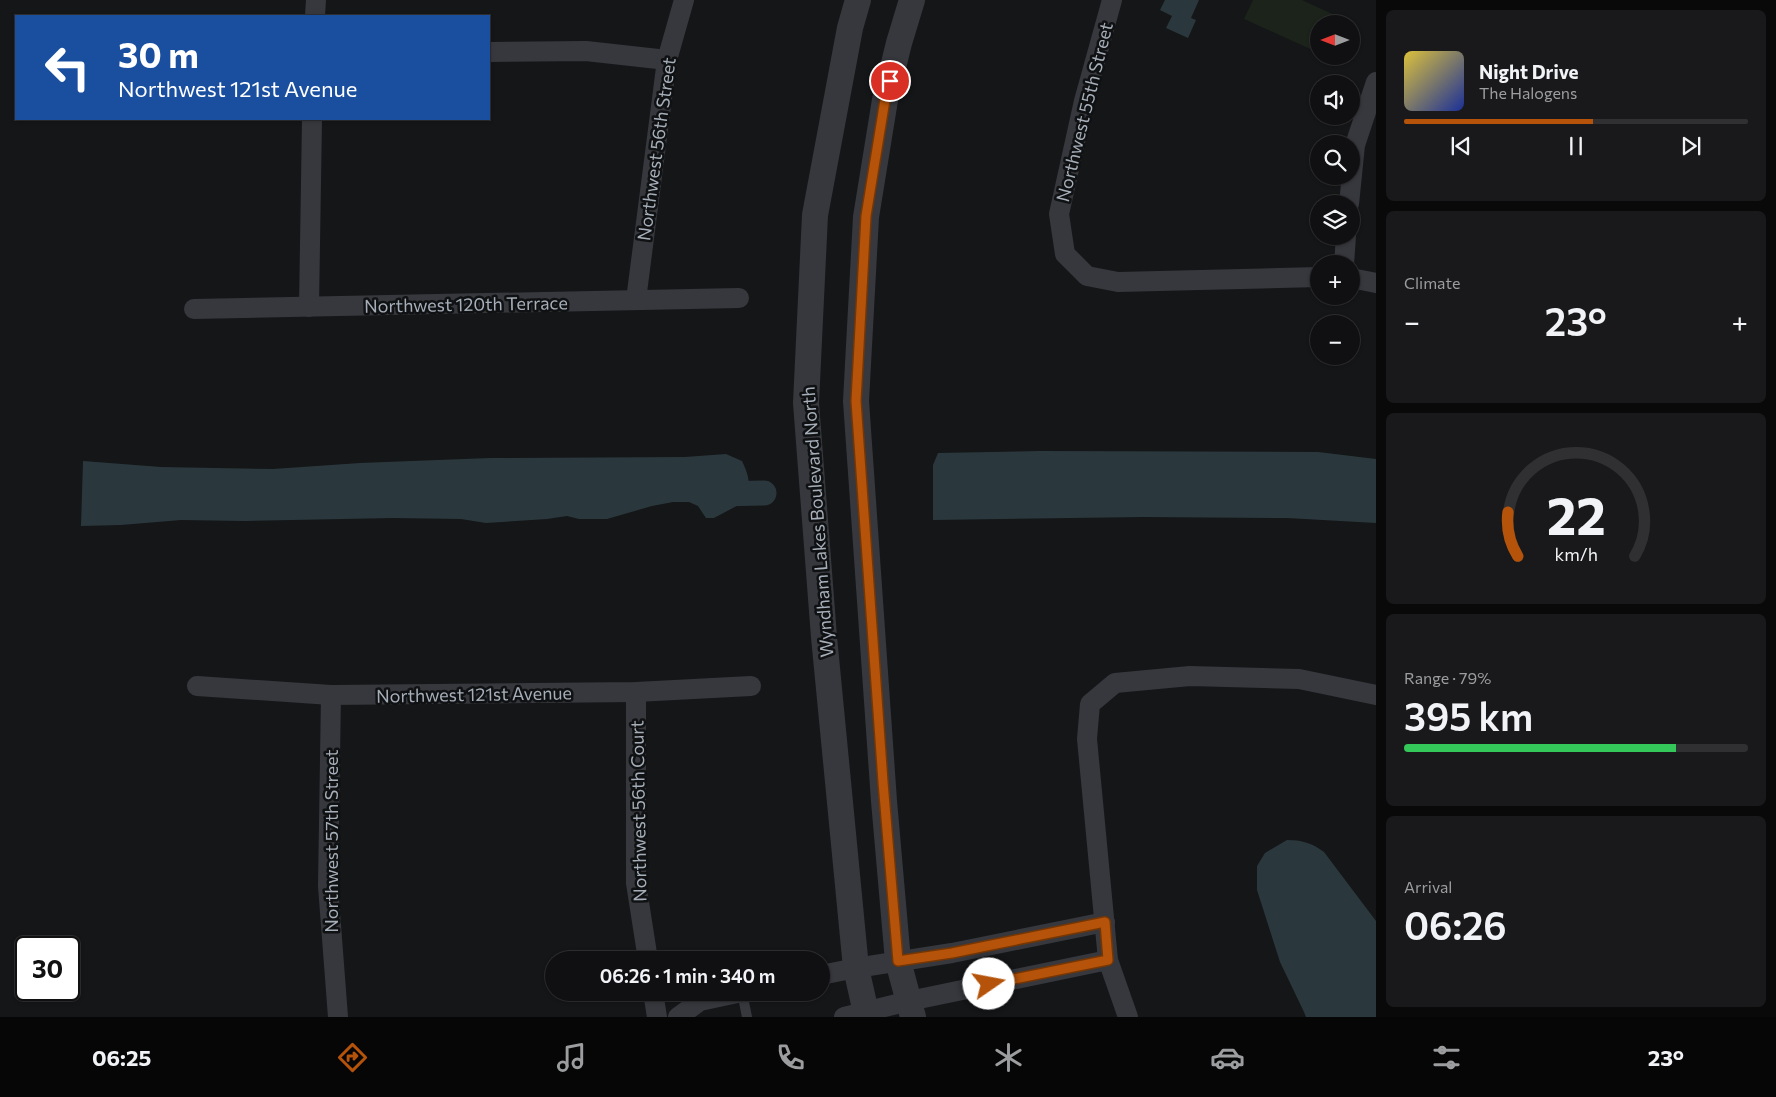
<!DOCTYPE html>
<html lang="en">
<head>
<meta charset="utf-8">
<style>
  body { margin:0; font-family:Commissioner,sans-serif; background:#19191b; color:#f1f3f6; height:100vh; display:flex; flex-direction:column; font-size:19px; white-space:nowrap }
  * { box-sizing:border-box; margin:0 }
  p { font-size:16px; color:#9c9d9f }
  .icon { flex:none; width:28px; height:28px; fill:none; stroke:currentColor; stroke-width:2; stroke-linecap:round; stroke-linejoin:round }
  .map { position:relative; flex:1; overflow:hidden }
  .panel { display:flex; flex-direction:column; gap:10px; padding:10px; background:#09090a; width:400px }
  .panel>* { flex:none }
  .top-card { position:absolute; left:15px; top:15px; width:475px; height:105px; border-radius:0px; box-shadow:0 1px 4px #0004,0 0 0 1px #303032; background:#1a4fa0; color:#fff; overflow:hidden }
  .needle { width:32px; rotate:270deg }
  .tools { position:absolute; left:1310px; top:15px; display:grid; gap:10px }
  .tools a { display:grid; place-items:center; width:50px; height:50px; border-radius:50%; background:#101012; box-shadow:0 1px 4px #0004,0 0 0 1px #303032; font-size:25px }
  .speed { position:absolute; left:15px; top:936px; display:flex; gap:10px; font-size:25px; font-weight:700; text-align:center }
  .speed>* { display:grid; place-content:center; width:65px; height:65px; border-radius:50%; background:#101012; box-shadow:0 1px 4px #0004,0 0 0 1px #303032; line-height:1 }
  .speed .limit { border:2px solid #111; border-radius:8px; background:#fff; color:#111 }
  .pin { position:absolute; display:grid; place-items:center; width:42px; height:42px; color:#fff; margin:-21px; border:2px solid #fff; border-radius:50%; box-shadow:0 1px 5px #0007 }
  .me { position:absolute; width:55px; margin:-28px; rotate:78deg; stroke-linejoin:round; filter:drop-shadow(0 0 4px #0008) }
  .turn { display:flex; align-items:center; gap:18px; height:105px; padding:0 20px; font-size:22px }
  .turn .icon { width:65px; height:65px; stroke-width:2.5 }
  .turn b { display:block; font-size:35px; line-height:42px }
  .big { font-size:38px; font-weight:600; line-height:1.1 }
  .panel .card { flex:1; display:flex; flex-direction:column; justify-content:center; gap:8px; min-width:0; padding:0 18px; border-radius:8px; background:#19191b }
  .panel .dial { align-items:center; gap:0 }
  .dial svg { height:130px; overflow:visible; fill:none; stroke:#303032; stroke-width:7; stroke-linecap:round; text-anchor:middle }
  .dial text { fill:#f1f3f6; stroke:none }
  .song { display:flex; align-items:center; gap:15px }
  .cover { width:60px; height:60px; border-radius:8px; background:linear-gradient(135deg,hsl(50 70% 55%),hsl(230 70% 35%)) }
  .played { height:5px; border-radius:2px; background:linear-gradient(90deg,#b45309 55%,#303032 55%) }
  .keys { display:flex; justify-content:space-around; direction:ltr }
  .heat { display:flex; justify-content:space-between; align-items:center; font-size:28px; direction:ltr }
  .charge { height:8px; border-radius:4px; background:linear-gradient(90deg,#34c759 79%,#303032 0) }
  .trip { position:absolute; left:545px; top:951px; width:285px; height:50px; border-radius:25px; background:#101012; box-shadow:0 1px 4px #0004,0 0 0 1px #303032; font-weight:600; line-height:50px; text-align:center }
  .menu { display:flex; height:80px; justify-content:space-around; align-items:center; background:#060607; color:#9c9d9f }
  .menu .icon { width:35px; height:35px }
  .menu .active { color:#b45309 }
  .menu b { font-size:22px; color:#f1f3f6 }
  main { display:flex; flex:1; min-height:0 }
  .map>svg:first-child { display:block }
  .green { fill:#1b231b }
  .water { fill:#2a383d }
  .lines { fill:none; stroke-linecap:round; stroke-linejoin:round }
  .canal { stroke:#2a383d; stroke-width:25 }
  .service { stroke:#36383d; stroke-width:10 }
  .minor { stroke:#36383d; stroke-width:20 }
  .tertiary { stroke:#36383d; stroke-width:26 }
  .route-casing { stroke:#753606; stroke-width:12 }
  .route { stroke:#b45309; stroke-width:9 }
  .labels { text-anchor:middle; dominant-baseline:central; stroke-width:5; stroke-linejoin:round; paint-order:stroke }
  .street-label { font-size:18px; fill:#a6afb9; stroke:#101113 }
</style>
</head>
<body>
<main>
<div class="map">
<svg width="1376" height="1017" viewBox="0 0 1376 1017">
  <rect width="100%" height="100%" fill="#151618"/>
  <path class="green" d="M1253,0H1302L1341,18L1338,24H1319V53L1244,19Z"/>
  <g class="water">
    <path d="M1165,0H1199L1191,18L1196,20L1188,38L1166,28L1172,16L1160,10Z"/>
    <path d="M1040,451L1318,452L1376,459V523L1287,518L1144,517L933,520V465L938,453Z"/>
    <path d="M726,454L742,461C750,478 750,483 746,501L714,518H706L698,506L689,502H673L652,506L607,519H579L567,516L547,519L486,523L461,519L393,518L245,521L181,520L121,525L81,526L83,461L161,467L273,469L360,463L490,458L685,457Z"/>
    <path d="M1287,840C1302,840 1312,843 1324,852L1376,921V1017H1306L1304,1012L1280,962L1257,890V866L1265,853Z"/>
  </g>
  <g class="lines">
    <path class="canal" d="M714,494L764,493"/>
    <path class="service" d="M742,992L747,1017"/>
    <g class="minor">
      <path d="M1112,0L1084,101L1059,214L1065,254L1087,276L1118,282L1319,277"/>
      <path d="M315,16L316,0"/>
      <path d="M489,52L586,51L667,60"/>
      <path d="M1349,204L1355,145L1376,82"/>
      <path d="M1344,264L1346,236"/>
      <path d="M1351,278L1376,283"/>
      <path d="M636,300L667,60L684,0"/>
      <path d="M309,307L312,119"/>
      <path d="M194,309L739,298"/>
      <path d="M197,686L331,695L636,692L751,686"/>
      <path d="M636,692V883L648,960"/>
      <path d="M331,695L328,886L338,1017"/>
      <path d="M821,975L856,968L952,953L1105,922"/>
      <path d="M653,992L657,1017"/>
      <path d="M678,1017L700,1001L742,992"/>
      <path d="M844,1017L909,1001L1108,960"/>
      <path d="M1128,1017L1108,960L1087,739L1090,704L1115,683L1190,676L1299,679L1376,695"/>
    </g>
    <g class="tertiary">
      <path d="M858,0L850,28L815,215L806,403L824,637L856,968L867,1017"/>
      <path d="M912,0L899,43L885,100L866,217L856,401L884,801L898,961L913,1017"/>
    </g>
  </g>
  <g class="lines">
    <defs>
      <path id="route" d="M890,81L885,100L866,216L856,401L883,782L898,961L952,953L1105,922L1108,960L989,984"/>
    </defs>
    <use href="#route" class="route-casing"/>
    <use href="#route" class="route"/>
  </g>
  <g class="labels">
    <g class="street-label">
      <text transform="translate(1084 112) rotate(-76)">Northwest 55th Street</text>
      <text transform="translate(656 149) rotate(-82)">Northwest 56th Street</text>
      <text transform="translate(466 304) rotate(-1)">Northwest 120th Terrace</text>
      <text transform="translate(817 522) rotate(-94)">Wyndham Lakes Boulevard North</text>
      <text transform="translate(474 694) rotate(-1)">Northwest 121st Avenue</text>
      <text transform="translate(638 811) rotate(-91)">Northwest 56th Court</text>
      <text transform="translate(331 841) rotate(-90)">Northwest 57th Street</text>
    </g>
  </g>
</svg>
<div class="tools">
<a><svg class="needle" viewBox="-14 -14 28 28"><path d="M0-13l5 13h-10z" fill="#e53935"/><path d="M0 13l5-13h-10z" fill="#9c9d9f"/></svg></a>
<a><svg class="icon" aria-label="sound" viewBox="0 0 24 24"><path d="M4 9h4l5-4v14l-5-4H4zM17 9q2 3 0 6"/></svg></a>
<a><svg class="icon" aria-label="search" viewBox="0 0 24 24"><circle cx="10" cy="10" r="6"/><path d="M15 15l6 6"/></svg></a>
<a><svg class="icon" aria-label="layers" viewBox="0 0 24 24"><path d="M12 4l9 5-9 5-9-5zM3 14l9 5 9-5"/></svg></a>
<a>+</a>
<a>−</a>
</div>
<div class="speed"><div class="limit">30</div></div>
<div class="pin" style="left:890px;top:81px;background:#d93025"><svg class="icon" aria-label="arrive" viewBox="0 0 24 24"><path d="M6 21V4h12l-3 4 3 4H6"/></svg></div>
<svg class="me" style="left:989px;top:984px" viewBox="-20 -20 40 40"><circle r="19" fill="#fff"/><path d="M0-13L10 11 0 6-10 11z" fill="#b45309"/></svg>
<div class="trip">06:26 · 1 min · 340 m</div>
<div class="top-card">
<div class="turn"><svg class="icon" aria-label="left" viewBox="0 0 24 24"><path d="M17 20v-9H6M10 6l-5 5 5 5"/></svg><div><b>30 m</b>Northwest 121st Avenue</div></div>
</div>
</div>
<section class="panel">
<div class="card">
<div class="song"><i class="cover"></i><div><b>Night Drive</b><p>The Halogens</p></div></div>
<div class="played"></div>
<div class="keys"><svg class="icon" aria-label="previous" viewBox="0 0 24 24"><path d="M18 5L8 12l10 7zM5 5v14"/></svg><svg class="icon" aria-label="pause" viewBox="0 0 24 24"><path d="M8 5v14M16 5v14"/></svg><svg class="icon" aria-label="next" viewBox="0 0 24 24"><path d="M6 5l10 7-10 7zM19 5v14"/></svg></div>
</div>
<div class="card"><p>Climate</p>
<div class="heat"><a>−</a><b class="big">23°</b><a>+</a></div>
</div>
<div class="card dial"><svg viewBox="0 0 100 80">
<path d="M14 69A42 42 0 1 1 86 69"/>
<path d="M14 69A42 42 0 0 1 8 42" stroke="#b45309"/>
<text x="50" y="56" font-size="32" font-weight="700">22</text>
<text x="50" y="72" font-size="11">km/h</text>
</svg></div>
<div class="card"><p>Range · 79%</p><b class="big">395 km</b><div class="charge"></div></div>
<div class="card"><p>Arrival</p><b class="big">06:26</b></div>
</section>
</main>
<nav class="menu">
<b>06:25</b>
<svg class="icon active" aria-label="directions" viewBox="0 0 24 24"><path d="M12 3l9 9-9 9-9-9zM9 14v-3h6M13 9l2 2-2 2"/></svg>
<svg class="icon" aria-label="music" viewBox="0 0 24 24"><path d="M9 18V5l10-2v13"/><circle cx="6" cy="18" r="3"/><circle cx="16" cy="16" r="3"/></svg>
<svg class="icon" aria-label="phone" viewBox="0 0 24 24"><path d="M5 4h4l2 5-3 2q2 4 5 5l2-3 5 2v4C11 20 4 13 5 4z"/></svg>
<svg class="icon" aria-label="climate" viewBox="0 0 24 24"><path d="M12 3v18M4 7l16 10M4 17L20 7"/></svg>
<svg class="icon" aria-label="car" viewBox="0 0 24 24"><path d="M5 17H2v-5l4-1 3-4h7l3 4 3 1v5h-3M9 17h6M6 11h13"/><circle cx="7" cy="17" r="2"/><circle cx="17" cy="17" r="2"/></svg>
<svg class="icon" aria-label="filters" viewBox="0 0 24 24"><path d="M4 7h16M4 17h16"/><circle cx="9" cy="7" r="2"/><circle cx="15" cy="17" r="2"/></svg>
<b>23°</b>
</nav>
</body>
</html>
